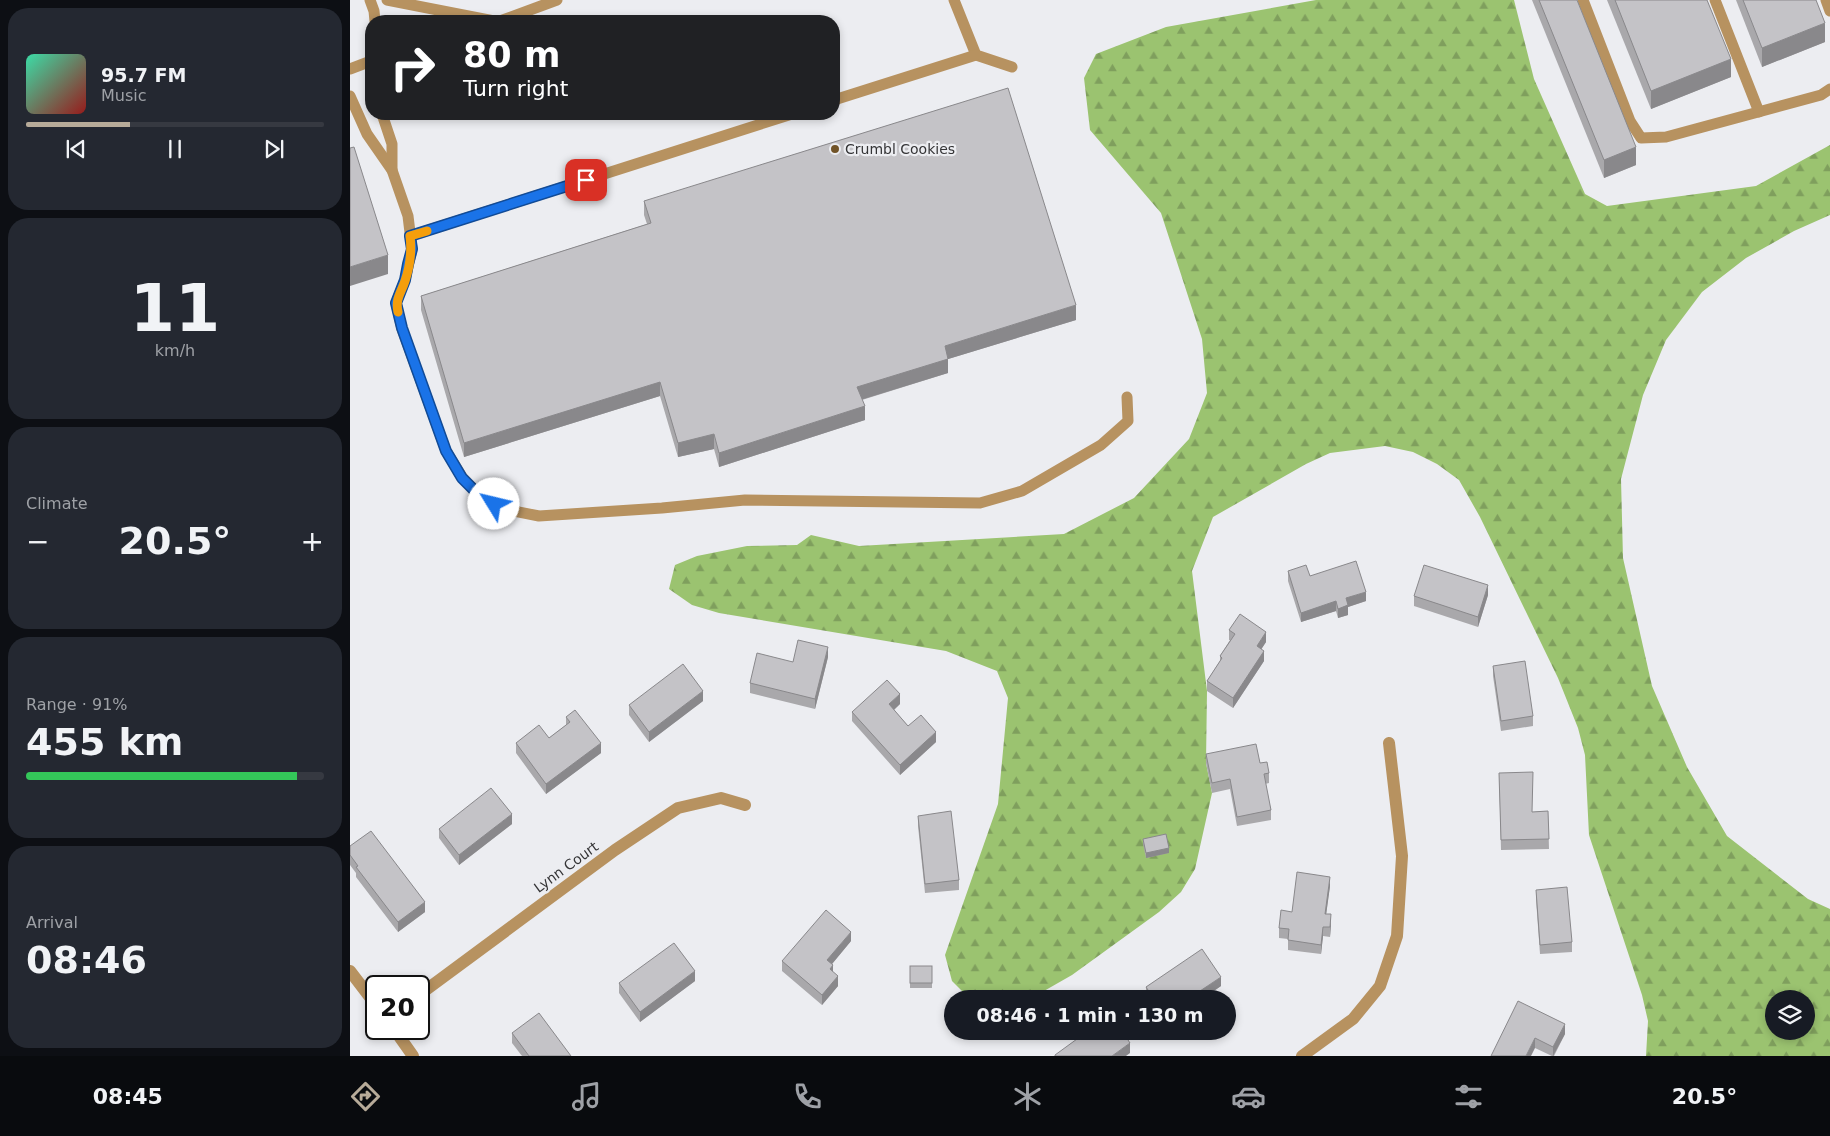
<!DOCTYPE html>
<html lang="en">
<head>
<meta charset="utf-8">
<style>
  body { margin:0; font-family:"DejaVu Sans",sans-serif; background:#242831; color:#f1f3f6; height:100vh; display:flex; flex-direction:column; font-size:19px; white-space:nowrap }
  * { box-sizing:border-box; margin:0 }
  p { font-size:16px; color:#9ea1a6 }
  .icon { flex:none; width:28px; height:28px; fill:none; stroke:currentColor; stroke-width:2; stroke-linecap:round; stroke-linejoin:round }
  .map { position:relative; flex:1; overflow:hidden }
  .details { display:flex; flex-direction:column; gap:8px; padding:8px; background:#0d0f14; width:350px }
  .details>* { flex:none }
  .top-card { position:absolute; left:15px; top:15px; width:475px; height:105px; border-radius:20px; box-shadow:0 2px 8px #0003; background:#202124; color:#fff; overflow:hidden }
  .tools { position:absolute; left:1415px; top:990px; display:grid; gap:10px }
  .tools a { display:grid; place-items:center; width:50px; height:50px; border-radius:50%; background:#171b24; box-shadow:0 2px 8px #0003; font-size:25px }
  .speed { position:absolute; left:15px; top:975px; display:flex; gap:10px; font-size:25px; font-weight:700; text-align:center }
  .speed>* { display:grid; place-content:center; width:65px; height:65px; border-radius:50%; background:#171b24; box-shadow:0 2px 8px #0003; line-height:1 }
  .speed .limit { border:2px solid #111; border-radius:8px; background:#fff; color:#111 }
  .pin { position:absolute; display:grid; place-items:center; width:42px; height:42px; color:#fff; margin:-21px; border-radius:10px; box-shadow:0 2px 8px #0006 }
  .me { position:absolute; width:55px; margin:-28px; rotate:306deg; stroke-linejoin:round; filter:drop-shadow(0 0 4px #0008) }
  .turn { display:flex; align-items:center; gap:18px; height:105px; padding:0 15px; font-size:22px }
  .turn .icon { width:65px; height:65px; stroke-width:2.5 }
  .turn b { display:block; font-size:35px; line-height:42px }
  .big { font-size:38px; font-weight:700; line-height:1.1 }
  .details .card { flex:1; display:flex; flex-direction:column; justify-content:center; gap:8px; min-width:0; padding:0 18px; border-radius:20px; background:#242831 }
  .details .dial { align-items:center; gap:0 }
  .dial b { font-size:65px; line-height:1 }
  .song { display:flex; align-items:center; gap:15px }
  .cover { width:60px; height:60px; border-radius:8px; background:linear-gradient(135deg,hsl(160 70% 55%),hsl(0 70% 35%)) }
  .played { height:5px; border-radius:2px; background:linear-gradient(90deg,#b7ab99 35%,#363941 35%) }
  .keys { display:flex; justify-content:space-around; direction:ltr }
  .heat { display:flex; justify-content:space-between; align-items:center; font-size:28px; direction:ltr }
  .charge { height:8px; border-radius:4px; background:linear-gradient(90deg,#34c759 91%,#363941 0) }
  .trip { position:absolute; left:594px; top:990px; width:292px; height:50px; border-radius:25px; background:#171b24; box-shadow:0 2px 8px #0003; font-weight:700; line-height:50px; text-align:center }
  .dock { display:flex; height:80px; justify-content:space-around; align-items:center; background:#090b0e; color:#9ea1a6 }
  .dock .icon { width:35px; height:35px }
  .dock .on { color:#b7ab99 }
  .dock b { font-size:22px; color:#f1f3f6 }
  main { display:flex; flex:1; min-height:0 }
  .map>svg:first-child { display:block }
  .forest { fill:url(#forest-firs); fill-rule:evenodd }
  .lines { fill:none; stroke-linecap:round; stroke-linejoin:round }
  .lane { stroke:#b79260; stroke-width:11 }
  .street { stroke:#b79260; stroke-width:12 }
  .wall { fill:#a9a8ab }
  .shaded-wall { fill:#89888b }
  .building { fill:#c4c3c7; stroke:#89888b }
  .route-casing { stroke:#114b97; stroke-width:12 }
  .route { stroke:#1a73e8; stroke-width:9 }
  .slow { stroke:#f59e0b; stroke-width:9 }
  .poi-dot { fill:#715327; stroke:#ecedf1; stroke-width:2 }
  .labels { text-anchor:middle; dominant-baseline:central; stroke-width:4.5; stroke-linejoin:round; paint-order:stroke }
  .poi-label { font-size:14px; fill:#343436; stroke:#ecedf1; text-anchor:start }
  .street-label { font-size:14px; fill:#343436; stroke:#ecedf1 }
</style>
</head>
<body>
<main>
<section class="details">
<div class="card">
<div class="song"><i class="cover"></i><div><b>95.7 FM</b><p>Music</p></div></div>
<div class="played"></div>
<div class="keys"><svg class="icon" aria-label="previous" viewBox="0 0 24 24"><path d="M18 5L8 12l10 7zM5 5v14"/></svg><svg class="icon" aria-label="pause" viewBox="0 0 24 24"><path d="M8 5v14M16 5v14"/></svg><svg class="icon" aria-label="next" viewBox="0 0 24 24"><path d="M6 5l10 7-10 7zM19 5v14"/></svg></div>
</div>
<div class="card dial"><b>11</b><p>km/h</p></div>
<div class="card"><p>Climate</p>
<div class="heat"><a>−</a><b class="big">20.5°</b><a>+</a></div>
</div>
<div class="card"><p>Range · 91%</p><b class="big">455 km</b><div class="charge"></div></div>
<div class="card"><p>Arrival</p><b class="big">08:46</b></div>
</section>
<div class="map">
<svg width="1480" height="1056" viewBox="0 0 1480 1056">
  <defs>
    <pattern id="forest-firs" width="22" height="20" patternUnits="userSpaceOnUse" patternTransform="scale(1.25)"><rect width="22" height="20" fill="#9bc370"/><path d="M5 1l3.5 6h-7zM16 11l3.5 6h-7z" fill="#7f9f5d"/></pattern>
  </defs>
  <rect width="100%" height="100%" fill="#ecedf1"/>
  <path class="forest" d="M966,0H1164L1184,79L1235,194L1257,206L1406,186L1480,145V215L1444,231L1396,258L1352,292L1316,340L1293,395L1271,479L1273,558L1302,686L1337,767L1377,836L1458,899L1480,909V1056H1296L1298,1021L1292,995L1239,835L1235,755L1228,728L1208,678L1130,517L1109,480L1087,464L1063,452L1035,446L980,453L956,464L863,517L842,571L857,691L856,763L862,793L845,869L831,892L809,912L722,975L680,999H620L602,981L595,955L648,804L658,698L647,671L596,651L369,613L342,605L319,589L325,565L347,556L397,546L447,545L461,535L509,546L714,534L784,498L839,439L857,393L852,339L811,213L740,130L734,78L746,54L816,27ZM1424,999H1456V1031H1424Z"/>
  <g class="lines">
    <g class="lane">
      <path d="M20,0L24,11L25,21"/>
      <path d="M37,0L144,21"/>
      <path d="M604,0L626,55L662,67"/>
      <path d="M1233,0L1280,121L1291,138L1316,137L1471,95L1480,89"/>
      <path d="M1365,0L1409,112"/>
      <path d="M1476,0L1480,11"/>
      <path d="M150,21L207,0"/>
      <path d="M0,69L21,61"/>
      <path d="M0,96L17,134L42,170L58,216L62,249L55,280L46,303L52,329L96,451L112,477L134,500L154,509L189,516L312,508L395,500L630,503L672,491L751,445L778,421L777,397"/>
      <path d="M484,100L626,55"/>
      <path d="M32,114L42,144V170"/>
      <path d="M60,236L442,114"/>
    </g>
    <g class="street">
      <path d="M0,971L26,1005"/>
      <path d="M69,995L265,850L328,808L371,798L395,805"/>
      <path d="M44,1029L63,1056"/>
      <path d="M952,1056L1003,1019L1030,986L1047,936L1052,856L1039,743"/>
    </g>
  </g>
  <g class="wall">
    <path d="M1182,0H1227L1286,165L1254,178Z"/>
    <path d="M1257,0H1357L1381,77L1301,109Z"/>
    <path d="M1386,0H1466L1475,42L1412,67Z"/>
    <path d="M294,201L726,320L598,359V373L512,400L515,420L369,467L364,449L328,457L310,396L114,457L71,310V296L297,224L294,215Z"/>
    <path d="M938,571L960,576L1016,601L998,607V615L988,618L986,611L951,622L938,581Z"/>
    <path d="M1138,595L1128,627L1064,606V596Z"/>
    <path d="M879,630L916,642L911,649L914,661L883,708L857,691V681L870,661V656L880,640H879Z"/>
    <path d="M478,657L465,709L400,693V683L443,662Z"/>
    <path d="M1143,666L1183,716V726L1151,731L1143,676Z"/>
    <path d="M353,701L299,742L279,715V705Z"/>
    <path d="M550,704L544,710L558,726L586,742L550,775L502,721V712Z"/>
    <path d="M216,717L251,753L196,794L166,753V743L199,738L216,725Z"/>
    <path d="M856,754L910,763L919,773V783L915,784L921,810V820L887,826L880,789L862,793L856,763Z"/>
    <path d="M1149,773L1182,812L1198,811L1199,849L1151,850Z"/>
    <path d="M568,816L609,880V890L575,893L568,826Z"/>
    <path d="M162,824L109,865L89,838V829Z"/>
    <path d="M793,839L819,853L796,858L793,844Z"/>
    <path d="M0,846L75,912L48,932L6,877V873L0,865Z"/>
    <path d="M980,886L976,914L981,924L980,937L973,936L971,954L938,950V939L929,938V928L942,912Z"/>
    <path d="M1186,890L1222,942V952L1190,954L1186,899Z"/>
    <path d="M501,941L482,964L483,972L488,986L472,1005L432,971V961Z"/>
    <rect x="560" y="966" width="22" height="22"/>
    <path d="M345,981L290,1022L269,993V983Z"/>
    <path d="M871,986L852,999H797L796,997V987Z"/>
    <path d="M1168,1001L1215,1034L1204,1056H1202L1185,1048Z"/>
    <path d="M162,1033L221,1056H172L162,1043Z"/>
  </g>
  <g class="shaded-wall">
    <path d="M1475,23V42L1412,67V48Z"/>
    <path d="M1381,59V77L1301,109V91Z"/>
    <path d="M1286,147V165L1254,178V160Z"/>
    <path d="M38,255V274L0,286V267Z"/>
    <path d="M726,305V320L595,360V346Z"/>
    <path d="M598,359V373L507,401V387Z"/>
    <path d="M310,382V396L114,457V443Z"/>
    <path d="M515,406V420L369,467V453Z"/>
    <path d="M364,434V449L328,457V443Z"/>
    <path d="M1138,585V595L1128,627V617Z"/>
    <path d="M1016,592V601L998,607V615L988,618V609L996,598Z"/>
    <path d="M986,601V611L951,622V613Z"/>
    <path d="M916,632V642L907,656V646Z"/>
    <path d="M478,647V657L465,709V699Z"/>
    <path d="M914,651V661L883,708V698Z"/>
    <path d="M353,691V701L299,742V732Z"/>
    <path d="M550,694V704L539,714V704Z"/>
    <path d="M586,732V742L550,775V765Z"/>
    <path d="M251,743V753L196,794V784Z"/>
    <path d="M162,814V824L109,865V855Z"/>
    <path d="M819,848V853L796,858V853Z"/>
    <path d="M980,877V886L975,923V914Z"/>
    <path d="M75,902V912L48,932V922Z"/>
    <path d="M981,914V924L980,937V927Z"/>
    <path d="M973,927V936L971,954V945Z"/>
    <path d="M501,932V941L477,970V960Z"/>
    <path d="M483,965V975L480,969Z"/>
    <path d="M345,971V981L290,1022V1012Z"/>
    <path d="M488,976V986L472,1005V995Z"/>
    <path d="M871,977V986L852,999H838Z"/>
    <path d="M1215,1024V1034L1203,1056V1047Z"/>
    <path d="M1185,1038V1048L1181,1056H1176Z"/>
    <path d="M780,1043V1053L776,1056H762Z"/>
  </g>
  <g class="building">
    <path d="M1189,0H1227L1286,147L1254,160Z"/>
    <path d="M1265,0H1357L1381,59L1301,91Z"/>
    <path d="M1393,0H1466L1475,23L1412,48Z"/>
    <path d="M658,88L726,305L595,346L598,359L507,387L515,406L369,453L364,434L328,443L310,382L114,443L71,296L301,223L294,201Z"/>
    <path d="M4,147L38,255L0,267V148Z"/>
    <path d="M1006,561L1016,592L996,598L998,605L988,609L986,601L951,613L938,571L956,565L960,576Z"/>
    <path d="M1074,565L1138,585L1128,617L1064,596Z"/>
    <path d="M890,614L916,632L907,646L914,651L883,698L857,681L872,658L870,656L885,634L879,630Z"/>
    <path d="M448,640L478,647L465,699L400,683L407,653L443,662Z"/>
    <path d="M1175,661L1183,716L1151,721L1143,666Z"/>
    <path d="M333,664L353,691L299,732L279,705Z"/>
    <path d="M537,680L550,694L539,704L558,726L571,715L586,732L550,765L502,712Z"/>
    <path d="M225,710L251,743L196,784L166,743L189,725L199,738L220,722L216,717Z"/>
    <path d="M906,744L910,763L917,762L919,773L914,774L921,810L887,817L880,779L862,783L856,754Z"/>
    <path d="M1183,772L1182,812L1198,811L1199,839L1151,840L1149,773Z"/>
    <path d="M141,788L162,814L109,855L89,829Z"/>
    <path d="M601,811L609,880L575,884L568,816Z"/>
    <path d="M21,831L75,902L48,922L6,867L8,866L0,855V846Z"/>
    <path d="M816,834L819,848L796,853L793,839Z"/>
    <path d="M947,872L980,877L975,914H981L980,927H973L971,945L938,940L939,929L929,928L931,910L942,912Z"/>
    <path d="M1217,887L1222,942L1190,945L1186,890Z"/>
    <path d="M476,910L501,932L477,960L483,965L480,969L488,976L472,995L432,961Z"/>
    <path d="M324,943L345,971L290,1012L269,983Z"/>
    <path d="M852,949L871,977L838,999H804L796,987Z"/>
    <rect x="560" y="966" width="22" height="17"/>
    <path d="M1168,1001L1215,1024L1203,1047L1185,1038L1176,1056H1141Z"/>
    <path d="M189,1013L221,1056H179L162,1033Z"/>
    <path d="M738,1031H772L780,1043L762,1056H705V1055Z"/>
  </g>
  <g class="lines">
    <defs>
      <path id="route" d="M144,504L134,500L112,478L96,451L52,328L46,303L55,280L58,264L62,249L60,236L236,180"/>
    </defs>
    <use href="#route" class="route-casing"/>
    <use href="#route" class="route"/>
    <path class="slow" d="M48,312C45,299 51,293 55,281C60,266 62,251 60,236L77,231"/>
  </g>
  <circle class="poi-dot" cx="485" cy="149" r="5"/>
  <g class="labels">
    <g class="poi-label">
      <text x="495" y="149">Crumbl Cookies</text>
    </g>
    <g class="street-label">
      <text transform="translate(216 867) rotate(-36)">Lynn Court</text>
    </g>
  </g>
</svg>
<div class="tools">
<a><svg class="icon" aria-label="layers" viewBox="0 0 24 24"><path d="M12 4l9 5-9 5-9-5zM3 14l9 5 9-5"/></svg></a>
</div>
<div class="speed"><div class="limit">20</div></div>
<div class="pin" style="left:236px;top:180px;background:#d93025"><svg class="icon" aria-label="arrive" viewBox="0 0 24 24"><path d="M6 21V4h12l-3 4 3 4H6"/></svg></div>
<svg class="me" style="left:144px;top:504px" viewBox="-20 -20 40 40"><circle r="19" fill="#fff"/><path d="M0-13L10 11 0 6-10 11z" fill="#1a73e8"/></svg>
<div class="trip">08:46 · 1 min · 130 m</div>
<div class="top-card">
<div class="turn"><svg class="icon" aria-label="right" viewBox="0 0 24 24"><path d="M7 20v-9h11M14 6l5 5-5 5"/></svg><div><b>80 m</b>Turn right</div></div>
</div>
</div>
</main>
<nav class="dock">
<b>08:45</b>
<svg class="icon on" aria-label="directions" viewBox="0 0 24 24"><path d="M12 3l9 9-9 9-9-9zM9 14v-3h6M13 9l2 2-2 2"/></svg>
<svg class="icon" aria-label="music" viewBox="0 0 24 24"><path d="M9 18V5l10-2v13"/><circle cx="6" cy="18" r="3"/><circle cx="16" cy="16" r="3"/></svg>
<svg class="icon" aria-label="phone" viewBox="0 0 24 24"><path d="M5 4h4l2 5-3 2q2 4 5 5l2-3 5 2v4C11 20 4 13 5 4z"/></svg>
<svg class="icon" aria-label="climate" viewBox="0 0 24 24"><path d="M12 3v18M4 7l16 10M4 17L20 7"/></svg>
<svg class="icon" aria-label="car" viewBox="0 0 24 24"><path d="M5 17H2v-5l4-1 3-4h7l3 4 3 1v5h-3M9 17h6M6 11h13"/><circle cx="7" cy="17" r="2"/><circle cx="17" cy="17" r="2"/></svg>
<svg class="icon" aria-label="filters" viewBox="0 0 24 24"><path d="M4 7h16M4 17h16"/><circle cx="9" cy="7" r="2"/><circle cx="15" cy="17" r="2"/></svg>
<b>20.5°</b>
</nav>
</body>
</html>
